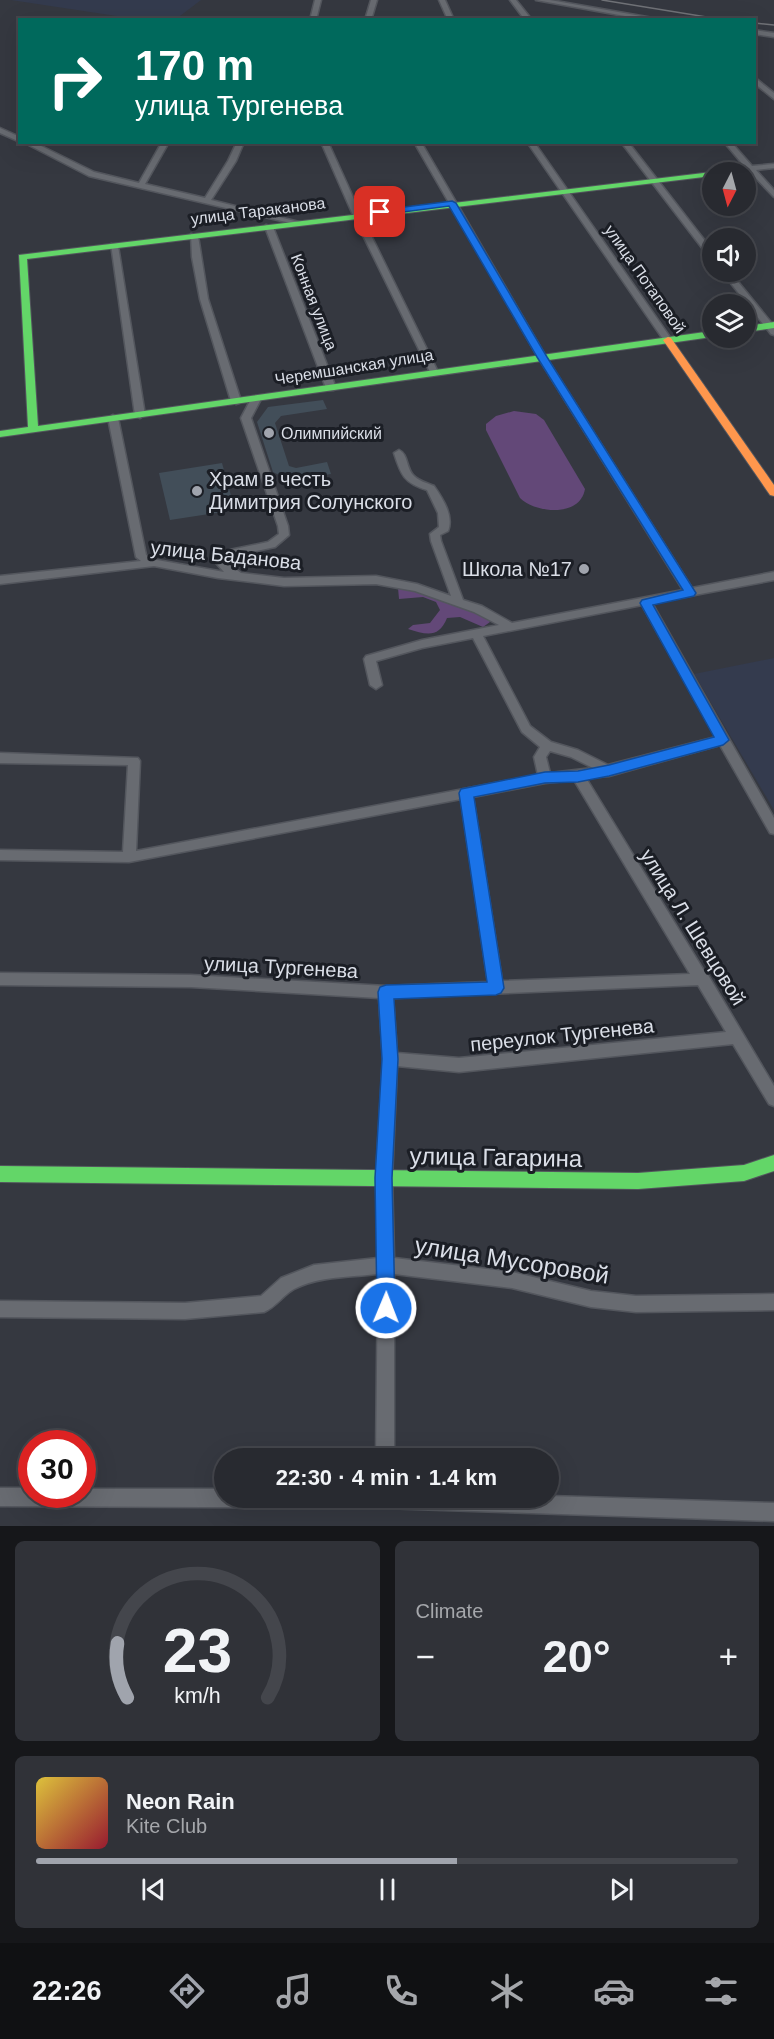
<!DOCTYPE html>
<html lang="en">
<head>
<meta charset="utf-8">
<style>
  body { margin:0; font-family:Arial,sans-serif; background:#303238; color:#f1f3f6; height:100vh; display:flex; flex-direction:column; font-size:22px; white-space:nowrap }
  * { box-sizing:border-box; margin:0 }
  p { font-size:20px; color:#a5a7ab }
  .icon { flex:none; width:33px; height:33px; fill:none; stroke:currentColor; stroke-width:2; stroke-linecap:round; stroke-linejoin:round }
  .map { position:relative; height:1526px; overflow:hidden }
  .drawer { display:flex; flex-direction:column; gap:15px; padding:15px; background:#16171a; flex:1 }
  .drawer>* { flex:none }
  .guide { position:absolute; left:18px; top:18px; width:738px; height:126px; border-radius:0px; box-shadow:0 6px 24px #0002,0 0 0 2px #44464c; background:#00695c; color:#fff; overflow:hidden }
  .needle { width:39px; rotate:186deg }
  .tools { position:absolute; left:702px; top:162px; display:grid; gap:12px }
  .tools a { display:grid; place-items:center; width:54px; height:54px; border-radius:50%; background:#282a30; box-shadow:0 6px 24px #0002,0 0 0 2px #44464c; font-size:30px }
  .speed { position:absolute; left:18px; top:1430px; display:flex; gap:12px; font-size:30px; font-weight:700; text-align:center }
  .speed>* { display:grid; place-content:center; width:78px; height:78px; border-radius:50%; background:#282a30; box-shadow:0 6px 24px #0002,0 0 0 2px #44464c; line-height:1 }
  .speed .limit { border:9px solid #d22; background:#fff; color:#111 }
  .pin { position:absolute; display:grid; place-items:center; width:51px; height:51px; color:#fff; margin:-26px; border-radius:12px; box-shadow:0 3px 9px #0006 }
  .me { position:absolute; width:66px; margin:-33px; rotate:1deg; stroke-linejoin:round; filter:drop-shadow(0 0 4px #0008) }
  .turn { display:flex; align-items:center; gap:21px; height:126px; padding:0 18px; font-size:27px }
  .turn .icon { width:78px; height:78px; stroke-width:2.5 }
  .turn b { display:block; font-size:42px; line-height:51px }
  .big { font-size:45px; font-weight:800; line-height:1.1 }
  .drawer .widget { flex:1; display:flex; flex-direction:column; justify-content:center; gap:9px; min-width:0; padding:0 21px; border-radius:9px; background:#303238 }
  .drawer .dial { align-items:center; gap:0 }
  .dial svg { height:156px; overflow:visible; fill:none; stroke:#44464c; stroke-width:7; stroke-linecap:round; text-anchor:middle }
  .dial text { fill:#f1f3f6; stroke:none }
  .song { display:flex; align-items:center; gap:18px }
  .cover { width:72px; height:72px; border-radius:9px; background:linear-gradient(135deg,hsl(50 70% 55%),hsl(350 70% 35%)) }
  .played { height:6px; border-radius:3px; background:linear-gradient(90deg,#a0a4ad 60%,#44464c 60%) }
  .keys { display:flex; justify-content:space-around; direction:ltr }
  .heat { display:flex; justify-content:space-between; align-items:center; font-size:33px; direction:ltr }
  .drawer .tiles { flex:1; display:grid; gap:15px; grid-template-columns:1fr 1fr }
  .widget:last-child { grid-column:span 2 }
  .trip { position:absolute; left:214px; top:1448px; width:345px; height:60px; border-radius:30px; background:#282a30; box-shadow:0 6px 24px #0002,0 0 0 2px #44464c; font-weight:800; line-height:60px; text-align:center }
  .tabs { display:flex; height:96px; justify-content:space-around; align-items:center; background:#101113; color:#a5a7ab }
  .tabs .icon { width:42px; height:42px }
  .tabs .selected { color:#a0a4ad }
  .tabs b { font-size:27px; color:#f1f3f6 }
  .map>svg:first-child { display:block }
  .built { fill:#343b4e }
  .green { fill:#634878 }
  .building { fill:#424e59 }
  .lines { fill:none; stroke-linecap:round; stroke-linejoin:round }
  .street-casing { stroke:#53565d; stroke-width:3 }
  .fast-casing { stroke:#53565d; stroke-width:2 }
  .slow-casing { stroke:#53565d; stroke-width:2 }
  .street { fill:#686b71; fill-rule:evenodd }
  .fast { fill:#63d668; fill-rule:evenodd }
  .slow { fill:#ff974d; fill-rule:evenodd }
  .rail { stroke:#707277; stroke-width:1.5 }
  .route { fill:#1a73e8; stroke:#114b97; stroke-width:1.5 }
  .poi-dot { fill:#a0a4ad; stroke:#1b1e25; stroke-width:2 }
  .labels { text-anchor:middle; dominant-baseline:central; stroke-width:6; stroke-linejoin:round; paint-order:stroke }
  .far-street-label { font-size:16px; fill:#dadee7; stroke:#1b1e25 }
  .far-poi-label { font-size:16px; fill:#dadee7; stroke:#1b1e25; text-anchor:start }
  .poi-label { font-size:20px; fill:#dadee7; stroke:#1b1e25; text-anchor:start }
  .street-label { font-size:20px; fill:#dadee7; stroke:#1b1e25 }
  .near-street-label { font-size:24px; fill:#dadee7; stroke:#1b1e25 }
</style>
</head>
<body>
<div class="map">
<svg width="774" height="1526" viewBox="0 0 774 1526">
  <rect width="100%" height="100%" fill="#353840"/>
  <g class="built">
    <path d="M11,0H201L176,19L143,20Z"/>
    <path d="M774,658V810L694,674Z"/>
  </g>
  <g class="green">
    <path d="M514,411L536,414L544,420L585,489C580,518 535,513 520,498L486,430V424L496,416Z"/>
    <path d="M398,588H413L488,618L490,622L483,627L460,617L447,618C439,638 427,635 408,629L413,625L430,623L440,610L436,602L423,597L399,599Z"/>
  </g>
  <g class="building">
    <path d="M323,400L327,409L281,416L275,423L289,466L296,468L327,462L331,474L291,481L273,472L257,422L268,407Z"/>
    <path d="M222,463L235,510L170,520L159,473Z"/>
  </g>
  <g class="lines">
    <defs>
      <g id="street">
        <path d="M315,0H321L316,20H310Z"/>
        <path d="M371,0H377L371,20H365Z"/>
        <path d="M439,0H445L454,20H448Z"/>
        <path d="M510,0H516L532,20H525Z"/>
        <path d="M536,0H550L664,20H647Z"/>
        <path d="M754,30L774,33V37L754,34Z"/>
        <path d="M754,77L774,93V99L754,83Z"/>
        <path d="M0,128L20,137V142L0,133Z"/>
        <path d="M23,142H33L94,172L139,183L162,142H169L145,184L205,198L228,161L237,142H244L236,161L211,200L303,223L299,225L89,176Z"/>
        <path d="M321,142H328L361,215L438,372L437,374H431L430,372L353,215Z"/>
        <path d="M414,142H421L546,357L692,588L774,572V580L652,603L774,818V834L770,833L720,745L609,776L586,778L706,974L708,975L774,1086V1106L769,1104L733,1044L459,1072L397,1066L392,1178L394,1258L512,1272L591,1291L636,1296L774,1294V1310L636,1312L591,1307L512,1288L394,1274V1458H376L378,1274C351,1277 319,1276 294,1289C283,1295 276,1307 264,1312L185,1319L0,1317V1301L185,1303L261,1296L281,1278L314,1265L378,1258L376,1178L383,1059L379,998L191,987L0,985V973L191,975L386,986L488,982L461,799L129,862L0,860V850L123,852L128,765L0,763V753L138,758L140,761L136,851L538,775L534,757L540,747L522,732L473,638L422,648L376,661L382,685L376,689L370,685L364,659L366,656L422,640L499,625L474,612L415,591L376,584L284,586L218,578L154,566L0,584V576L141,561L136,557L108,418L113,415L118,418L146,555L157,560L224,572L216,563L225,551L268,542L279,534L278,526L241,418L251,399L256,396L261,399L251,418L288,526L289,535L275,547L232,556L227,563L241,573L284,578L376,576L417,584L451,596L431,541L430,534L439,527L438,513L427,490C404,483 401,475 394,453L399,450C408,454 406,467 413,475C418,481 427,483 434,486C443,499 454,516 448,531L440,535L441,541L463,600L482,606L512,623L683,590L538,357ZM642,605L716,737L608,765L578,750L551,742L530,726L483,636ZM550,751L571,757L593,768L550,773L546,757ZM574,780L690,974L502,981L473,797L545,783ZM698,985L726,1032L459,1058L397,1053L393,998Z"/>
        <path d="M527,142H534L672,340L671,342H665Z"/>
        <path d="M621,142H628L712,250V257H709Z"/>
        <path d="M724,142H731L752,166L774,164V168L756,170L774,190V197L749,171L718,172L721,170L745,167Z"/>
        <path d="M266,225L273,227L336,388L334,390H328L326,388L265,227Z"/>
        <path d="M191,234L198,236L208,299L241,401L239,403L236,404L231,401L200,299L192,257Z"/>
        <path d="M111,244L118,246L145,415L140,418L135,415Z"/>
        <path d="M722,272H730L774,326V335L771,334Z"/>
        <path d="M0,1488H32V1494H82V1489H225V1497L549,1496L774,1503V1521L384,1508L0,1506Z"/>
      </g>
      <g id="fast">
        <path d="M712,172H715H712V176L27,259L38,426L712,331V337L0,437V431L28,427L19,255Z"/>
        <path d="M774,322V328L746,332V326Z"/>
        <path d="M774,1155V1171L744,1181L638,1189L0,1182V1166L638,1173L744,1165Z"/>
      </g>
      <path id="slow" d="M668,337L671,338L774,485V496L770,495L663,340Z"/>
    </defs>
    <use href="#street" class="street-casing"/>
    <use href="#fast" class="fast-casing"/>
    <use href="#slow" class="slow-casing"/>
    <use href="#street" class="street"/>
    <use href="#fast" class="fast"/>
    <use href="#slow" class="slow"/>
    <g class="rail">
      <path d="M602,0L725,20"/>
      <path d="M754,23L774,25"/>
    </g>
  </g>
  <path class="route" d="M452,201L456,203L547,357L696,593L694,596L653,605L729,740L723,745L609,776L578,782L545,783L474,797L504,988L501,993L496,995L394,999L398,1059L392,1178L395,1308L393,1315L386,1317L380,1315L377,1308L375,1178L382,1059L378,992L380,987L386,985L487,982L459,793L461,789L545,772L578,771L609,765L714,737L640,603L642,600L683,590L537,357L449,206L380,215L376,212L380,210Z"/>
  <g class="poi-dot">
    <circle cx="269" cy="433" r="6"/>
    <circle cx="197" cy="491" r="6"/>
    <circle cx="584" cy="569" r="6"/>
  </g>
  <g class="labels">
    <g class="far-street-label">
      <text transform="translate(258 211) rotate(-7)">улица Тараканова</text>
      <text transform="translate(645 279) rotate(55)">улица Потаповой</text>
      <text transform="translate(314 302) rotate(69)">Конная улица</text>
      <text transform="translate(354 367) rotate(-9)">Черемшанская улица</text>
    </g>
    <g class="far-poi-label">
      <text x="281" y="433">Олимпийский</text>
    </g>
    <g class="poi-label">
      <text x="209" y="479">Храм в честь<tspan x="209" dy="23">Димитрия Солунского</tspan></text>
      <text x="572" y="569" text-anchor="end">Школа №17</text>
    </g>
    <g class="street-label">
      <text transform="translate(226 555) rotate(6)">улица Баданова</text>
      <text transform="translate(693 927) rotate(58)">улица Л. Шевцовой</text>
      <text transform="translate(281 967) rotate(3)">улица Тургенева</text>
      <text transform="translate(562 1035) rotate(-6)">переулок Тургенева</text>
    </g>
    <g class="near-street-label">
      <text transform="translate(496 1157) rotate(1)">улица Гагарина</text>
      <text transform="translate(512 1260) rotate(9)">улица Мусоровой</text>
    </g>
  </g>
</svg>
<div class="tools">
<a><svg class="needle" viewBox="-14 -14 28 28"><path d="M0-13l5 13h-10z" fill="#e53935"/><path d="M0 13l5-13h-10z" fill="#a5a7ab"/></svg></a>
<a><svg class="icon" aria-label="sound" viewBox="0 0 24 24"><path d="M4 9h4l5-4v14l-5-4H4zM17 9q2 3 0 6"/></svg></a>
<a><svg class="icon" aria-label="layers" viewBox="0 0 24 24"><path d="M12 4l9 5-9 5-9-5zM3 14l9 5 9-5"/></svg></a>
</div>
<div class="speed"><div class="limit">30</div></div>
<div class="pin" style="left:380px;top:212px;background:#d93025"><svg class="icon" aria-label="arrive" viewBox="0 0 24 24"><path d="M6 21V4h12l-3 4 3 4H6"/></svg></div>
<svg class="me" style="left:386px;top:1308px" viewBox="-20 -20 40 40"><circle r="17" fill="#1a73e8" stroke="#fff" stroke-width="3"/><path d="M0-11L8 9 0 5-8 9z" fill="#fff"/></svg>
<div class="trip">22:30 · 4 min · 1.4 km</div>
<div class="guide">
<div class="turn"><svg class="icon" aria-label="right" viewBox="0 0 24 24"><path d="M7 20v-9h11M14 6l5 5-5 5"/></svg><div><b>170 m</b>улица Тургенева</div></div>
</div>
</div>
<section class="drawer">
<div class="tiles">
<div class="widget dial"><svg viewBox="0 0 100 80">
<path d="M14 69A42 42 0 1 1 86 69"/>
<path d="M14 69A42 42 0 0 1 9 41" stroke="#a0a4ad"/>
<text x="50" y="56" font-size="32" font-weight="700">23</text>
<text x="50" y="72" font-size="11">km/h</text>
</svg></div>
<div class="widget"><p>Climate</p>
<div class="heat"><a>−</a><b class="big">20°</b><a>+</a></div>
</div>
<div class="widget">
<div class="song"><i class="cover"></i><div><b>Neon Rain</b><p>Kite Club</p></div></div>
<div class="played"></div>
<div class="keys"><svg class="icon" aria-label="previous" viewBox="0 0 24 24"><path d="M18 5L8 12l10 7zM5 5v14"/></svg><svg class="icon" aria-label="pause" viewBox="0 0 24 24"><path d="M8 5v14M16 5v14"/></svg><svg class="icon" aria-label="next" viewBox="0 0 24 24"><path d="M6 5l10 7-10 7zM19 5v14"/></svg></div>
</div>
</div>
</section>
<nav class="tabs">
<b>22:26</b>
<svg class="icon selected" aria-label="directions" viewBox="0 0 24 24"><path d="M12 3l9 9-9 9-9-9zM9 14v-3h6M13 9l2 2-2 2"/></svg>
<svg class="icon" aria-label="music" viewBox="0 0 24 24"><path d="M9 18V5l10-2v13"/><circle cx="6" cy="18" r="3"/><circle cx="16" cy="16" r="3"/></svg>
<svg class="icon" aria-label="phone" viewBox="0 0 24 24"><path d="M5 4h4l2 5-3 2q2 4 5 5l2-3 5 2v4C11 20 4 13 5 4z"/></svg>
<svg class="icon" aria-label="climate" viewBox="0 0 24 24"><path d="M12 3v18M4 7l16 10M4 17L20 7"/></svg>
<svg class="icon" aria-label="car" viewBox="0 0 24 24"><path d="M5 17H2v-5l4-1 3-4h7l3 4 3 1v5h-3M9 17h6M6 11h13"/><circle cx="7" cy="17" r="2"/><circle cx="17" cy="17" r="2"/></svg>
<svg class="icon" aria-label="filters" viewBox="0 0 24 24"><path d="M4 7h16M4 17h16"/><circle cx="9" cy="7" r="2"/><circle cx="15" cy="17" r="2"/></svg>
</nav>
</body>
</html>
